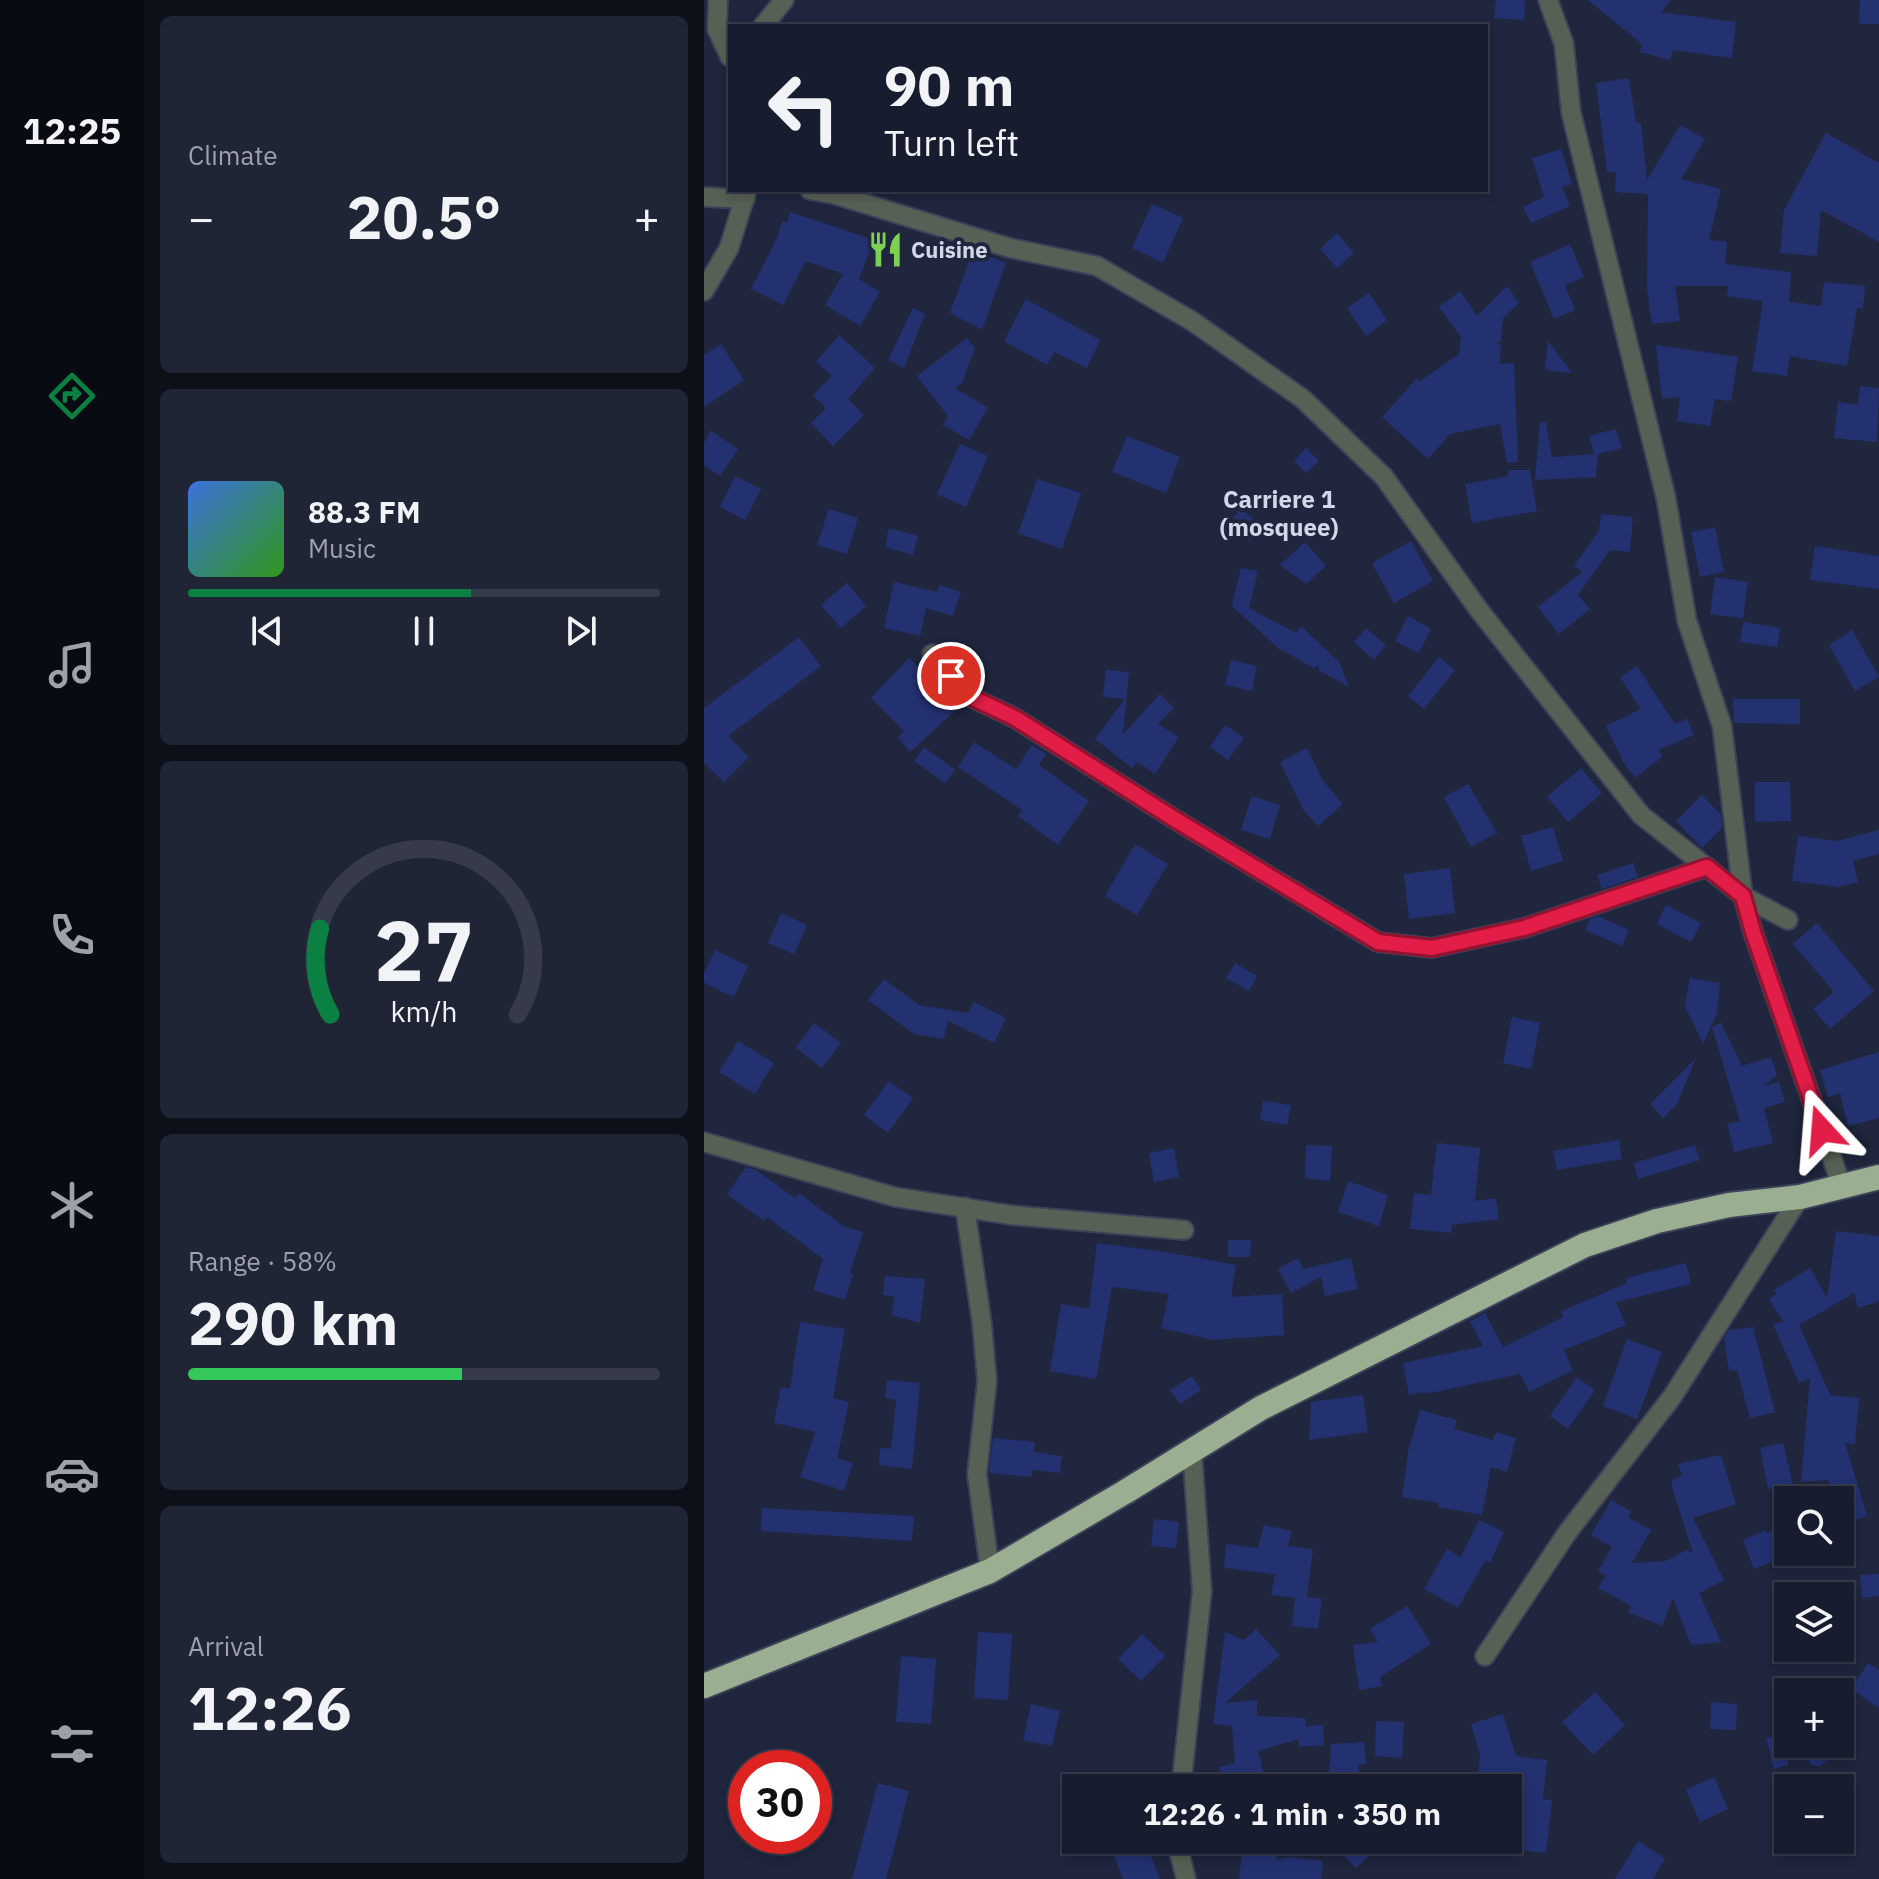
<!DOCTYPE html>
<html lang="en">
<head>
<meta charset="utf-8">
<style>
  body { margin:0; font-family:"IBM Plex Sans",sans-serif; background:#202536; color:#f1f3f6; height:100vh; display:flex; flex-direction:column; font-size:30px; white-space:nowrap }
  * { box-sizing:border-box; margin:0 }
  p { font-size:26px; color:#9ea1aa }
  .icon { flex:none; width:44px; height:44px; fill:none; stroke:currentColor; stroke-width:2; stroke-linecap:round; stroke-linejoin:round }
  .map { position:relative; flex:1; overflow:hidden }
  .panel { display:flex; flex-direction:column; gap:16px; padding:16px; background:#0d0f19; width:560px }
  .panel>* { flex:none }
  .guide { position:absolute; left:24px; top:24px; width:760px; height:168px; border-radius:0px; box-shadow:0 4px 12px #0003,0 0 0 2px #363a4a; background:#171c2e; color:#f1f3f6; overflow:hidden }
  .controls { position:absolute; left:1070px; top:1486px; display:grid; gap:16px }
  .controls a { display:grid; place-items:center; width:80px; height:80px; border-radius:0px; background:#171c2e; box-shadow:0 4px 12px #0003,0 0 0 2px #363a4a; font-size:40px }
  .speed { position:absolute; left:24px; top:1750px; display:flex; gap:16px; font-size:40px; font-weight:700; text-align:center }
  .speed>* { display:grid; place-content:center; width:104px; height:104px; border-radius:50%; background:#171c2e; box-shadow:0 4px 12px #0003,0 0 0 2px #363a4a; line-height:1 }
  .speed .limit { border:12px solid #d22; background:#fff; color:#111 }
  .pin { position:absolute; display:grid; place-items:center; width:68px; height:68px; color:#fff; margin:-34px; border:4px solid #fff; border-radius:50%; box-shadow:0 2px 8px #0007 }
  .me { position:absolute; width:88px; margin:-44px; rotate:341deg; stroke-linejoin:round; filter:drop-shadow(0 0 6px #0008) }
  .turn { display:flex; align-items:center; gap:28px; height:168px; padding:0 24px; font-size:36px }
  .turn .icon { width:104px; height:104px; stroke-width:2.5 }
  .turn b { display:block; font-size:56px; line-height:68px }
  .big { font-size:60px; font-weight:700; line-height:1.1 }
  .panel .widget { flex:1; display:flex; flex-direction:column; justify-content:center; gap:12px; min-width:0; padding:0 28px; border-radius:12px; background:#202536 }
  .panel .dial { align-items:center; gap:0 }
  .dial svg { height:208px; overflow:visible; fill:none; stroke:#363a4a; stroke-width:7; stroke-linecap:round; text-anchor:middle }
  .dial text { fill:#f1f3f6; stroke:none }
  .song { display:flex; align-items:center; gap:24px }
  .cover { width:96px; height:96px; border-radius:12px; background:linear-gradient(135deg,hsl(220 70% 55%),hsl(110 70% 35%)) }
  .played { height:8px; border-radius:4px; background:linear-gradient(90deg,#0b8043 60%,#363a4a 60%) }
  .keys { display:flex; justify-content:space-around; direction:ltr }
  .heat { display:flex; justify-content:space-between; align-items:center; font-size:44px; direction:ltr }
  .charge { height:12px; border-radius:6px; background:linear-gradient(90deg,#34c759 58%,#363a4a 0) }
  .trip { position:absolute; left:358px; top:1774px; width:460px; height:80px; border-radius:0px; background:#171c2e; box-shadow:0 4px 12px #0003,0 0 0 2px #363a4a; font-weight:700; line-height:80px; text-align:center }
  main { display:flex; flex:1; min-height:0 }
  .tabs { display:flex; flex-direction:column; width:144px; justify-content:space-around; align-items:center; background:#090b12; color:#9ea1aa }
  .tabs .icon { width:56px; height:56px }
  .tabs .active { color:#0b8043 }
  .tabs b { font-size:36px; color:#f1f3f6 }
  .map>svg:first-child { display:block }
  .building { fill:#243171 }
  .lines { fill:none; stroke-linecap:round; stroke-linejoin:round }
  .street-casing { stroke:#3c4258; stroke-width:22 }
  .highway-casing { stroke:#3c4258; stroke-width:28 }
  .street { stroke:#576054; stroke-width:18 }
  .highway { stroke:#9aae92; stroke-width:24 }
  .route-casing { stroke:#92132f; stroke-width:20 }
  .route { stroke:#e11d48; stroke-width:14 }
  .labels { text-anchor:middle; dominant-baseline:central; stroke-width:8; stroke-linejoin:round; paint-order:stroke }
  .poi-label { font-size:22px; font-weight:bold; fill:#d3d8e8; stroke:#1f263d; text-anchor:start }
  .neighbourhood-label { font-size:24px; font-weight:bold; fill:#d3d8e8; stroke:#1f263d }
</style>
</head>
<body>
<main>
<nav class="tabs">
<b>12:25</b>
<svg class="icon active" aria-label="directions" viewBox="0 0 24 24"><path d="M12 3l9 9-9 9-9-9zM9 14v-3h6M13 9l2 2-2 2"/></svg>
<svg class="icon" aria-label="music" viewBox="0 0 24 24"><path d="M9 18V5l10-2v13"/><circle cx="6" cy="18" r="3"/><circle cx="16" cy="16" r="3"/></svg>
<svg class="icon" aria-label="phone" viewBox="0 0 24 24"><path d="M5 4h4l2 5-3 2q2 4 5 5l2-3 5 2v4C11 20 4 13 5 4z"/></svg>
<svg class="icon" aria-label="climate" viewBox="0 0 24 24"><path d="M12 3v18M4 7l16 10M4 17L20 7"/></svg>
<svg class="icon" aria-label="car" viewBox="0 0 24 24"><path d="M5 17H2v-5l4-1 3-4h7l3 4 3 1v5h-3M9 17h6M6 11h13"/><circle cx="7" cy="17" r="2"/><circle cx="17" cy="17" r="2"/></svg>
<svg class="icon" aria-label="filters" viewBox="0 0 24 24"><path d="M4 7h16M4 17h16"/><circle cx="9" cy="7" r="2"/><circle cx="15" cy="17" r="2"/></svg>
</nav>
<section class="panel">
<div class="widget"><p>Climate</p>
<div class="heat"><a>−</a><b class="big">20.5°</b><a>+</a></div>
</div>
<div class="widget">
<div class="song"><i class="cover"></i><div><b>88.3 FM</b><p>Music</p></div></div>
<div class="played"></div>
<div class="keys"><svg class="icon" aria-label="previous" viewBox="0 0 24 24"><path d="M18 5L8 12l10 7zM5 5v14"/></svg><svg class="icon" aria-label="pause" viewBox="0 0 24 24"><path d="M8 5v14M16 5v14"/></svg><svg class="icon" aria-label="next" viewBox="0 0 24 24"><path d="M6 5l10 7-10 7zM19 5v14"/></svg></div>
</div>
<div class="widget dial"><svg viewBox="0 0 100 80">
<path d="M14 69A42 42 0 1 1 86 69"/>
<path d="M14 69A42 42 0 0 1 10 36" stroke="#0b8043"/>
<text x="50" y="56" font-size="32" font-weight="700">27</text>
<text x="50" y="72" font-size="11">km/h</text>
</svg></div>
<div class="widget"><p>Range · 58%</p><b class="big">290 km</b><div class="charge"></div></div>
<div class="widget"><p>Arrival</p><b class="big">12:26</b></div>
</section>
<div class="map">
<svg width="1175" height="1879" viewBox="0 0 1175 1879">
  <rect width="100%" height="100%" fill="#1f263d"/>
  <g class="building">
    <path d="M792,0H821L820,20L790,18Z"/>
    <path d="M884,0H967L957,12L1032,22L1028,58L969,50L966,60L936,52L938,44Z"/>
    <path d="M1156,0H1175V24H1155Z"/>
    <path d="M925,78L932,123H937L943,180L976,125L1001,139L977,179L1017,189L1005,240L1023,242L1021,264L1087,272L1085,302L1117,306L1120,282L1161,286L1159,309L1153,308L1143,366L1086,356L1083,376L1048,371L1059,301L1023,296L1024,286H971L976,321L948,324L943,289L944,194L911,192L912,172H903L892,83Z"/>
    <path d="M1122,133L1175,163V242L1117,210L1113,256L1076,253L1080,210Z"/>
    <path d="M857,149L868,184L858,187L866,206L827,223L819,207L840,197L828,158Z"/>
    <path d="M448,204L479,218L459,263L428,248Z"/>
    <path d="M86,212L170,240L155,279L176,292L156,326L121,305L139,274L102,261L79,305L47,289L73,238L78,221L83,223Z"/>
    <path d="M633,233L650,253L633,268L616,249Z"/>
    <path d="M866,244L880,277L861,285L871,310L850,319L826,262Z"/>
    <path d="M269,250L302,263L278,330L246,313Z"/>
    <path d="M803,286L815,303L799,318L797,341L792,344H797L796,364L810,363L814,462L803,463L796,424L746,434L724,459L678,417L713,378L716,381L755,354L757,337L735,307L756,291L773,316Z"/>
    <path d="M665,293L683,320L662,336L643,308Z"/>
    <path d="M322,299L396,340L383,368L350,352L343,365L300,341Z"/>
    <path d="M209,308L221,314L200,368L184,360Z"/>
    <path d="M135,335L171,368L144,399L160,415L129,446L107,423L122,408L109,395L128,376L112,362Z"/>
    <path d="M263,338L271,348L258,383L251,388L284,408L265,440L239,425L244,416L213,376Z"/>
    <path d="M844,341L868,373L841,370Z"/>
    <path d="M17,344L40,380L0,407V355Z"/>
    <path d="M952,345L1034,357L1027,401L1011,399L1006,426L973,421L976,397L958,399Z"/>
    <path d="M1156,386L1175,388L1173,442L1130,438L1134,402L1154,405Z"/>
    <path d="M842,422L848,457L890,454L885,436L912,429L918,448L894,454L892,477L831,480L836,423Z"/>
    <path d="M7,431L34,449L16,476L0,465V443Z"/>
    <path d="M423,436L476,457L462,493L408,472Z"/>
    <path d="M256,444L284,456L262,507L233,494Z"/>
    <path d="M602,448L615,461L602,473L590,461Z"/>
    <path d="M804,470H826L833,511L768,523L761,484L805,476Z"/>
    <path d="M31,476L57,489L41,520L16,507Z"/>
    <path d="M333,479L377,493L358,549L314,533Z"/>
    <path d="M125,509L154,518L143,554L113,545Z"/>
    <path d="M536,509L557,525L545,542L524,526Z"/>
    <path d="M897,514L929,517L926,552L906,550L874,595L886,609L855,634L834,607L878,572L870,566L895,531Z"/>
    <path d="M1011,527L1020,572L996,577L987,532Z"/>
    <path d="M185,528L214,536L209,555L181,547Z"/>
    <path d="M707,541L729,581L690,603L668,563Z"/>
    <path d="M601,542L622,566L602,584L576,565Z"/>
    <path d="M1111,546L1175,556V589L1106,580Z"/>
    <path d="M537,568L554,571L545,608L592,633L597,626L635,662L645,687L616,671L613,665L610,668L574,648L528,606Z"/>
    <path d="M1011,577L1044,582L1039,618L1006,614Z"/>
    <path d="M190,582L233,592L235,585L257,592L249,616L222,608L216,636L180,628Z"/>
    <path d="M143,583L162,606L137,628L117,605Z"/>
    <path d="M704,616L727,629L715,653L691,641Z"/>
    <path d="M1039,622L1076,628L1073,647L1036,642Z"/>
    <path d="M662,628L682,645L670,660L650,642Z"/>
    <path d="M1148,630L1175,677L1151,691L1125,645Z"/>
    <path d="M95,637L117,666L24,736L45,757L20,782L0,763V708Z"/>
    <path d="M735,657L751,670L720,709L704,696Z"/>
    <path d="M205,658L245,698L251,711L206,752L194,737L200,731L167,698Z"/>
    <path d="M527,660L553,666L548,691L521,685Z"/>
    <path d="M933,666L971,724L983,719L990,735L954,750L959,756L931,778L920,763L902,726L937,709L916,677Z"/>
    <path d="M402,670L425,672L419,734L456,694L470,708L454,724L475,737L451,774L433,762L428,768L391,739L421,699L399,697Z"/>
    <path d="M1029,699H1096V724L1030,723Z"/>
    <path d="M521,725L540,738L524,760L506,747Z"/>
    <path d="M270,742L312,769L328,745L342,754L335,765L385,801L354,845L314,816L318,810L254,767Z"/>
    <path d="M220,747L251,770L241,783L210,761Z"/>
    <path d="M603,748L619,781L639,804L614,826L600,811L576,762Z"/>
    <path d="M877,768L898,793L864,822L843,797Z"/>
    <path d="M1051,782H1086L1087,821L1051,822Z"/>
    <path d="M764,784L793,833L767,847L740,797Z"/>
    <path d="M998,795L1017,815L1018,828L998,848L972,821Z"/>
    <path d="M548,796L576,805L566,839L537,830Z"/>
    <path d="M849,827L859,861L827,871L817,836Z"/>
    <path d="M1175,830V854L1149,861L1154,882L1134,887L1088,881L1094,836L1133,841Z"/>
    <path d="M431,844L464,864L433,915L401,896Z"/>
    <path d="M929,863L934,877L898,889L893,875Z"/>
    <path d="M746,868L751,913L705,919L700,874Z"/>
    <path d="M962,905L997,923L987,942L953,924Z"/>
    <path d="M77,913L103,925L90,954L64,943Z"/>
    <path d="M894,916L925,930L918,946L881,930L886,919Z"/>
    <path d="M1113,923L1170,991L1126,1029L1109,1009L1130,992L1089,944Z"/>
    <path d="M11,950L44,966L30,997L0,983V973Z"/>
    <path d="M531,963L553,976L545,991L522,978Z"/>
    <path d="M986,978L1016,983L1013,1013L999,1044L981,1006Z"/>
    <path d="M180,979L215,1005L264,1013L270,1002L302,1018L290,1043L244,1021L240,1039L210,1034L164,1000Z"/>
    <path d="M808,1017L836,1023L827,1069L799,1063Z"/>
    <path d="M110,1023L137,1043L118,1068L92,1048Z"/>
    <path d="M1017,1023L1038,1066L1067,1057L1073,1075L1060,1086L1075,1082L1081,1102L1060,1108L1069,1143L1030,1152L1023,1124L1036,1121L1008,1027Z"/>
    <path d="M34,1041L70,1063L51,1094L15,1072Z"/>
    <path d="M1175,1052V1118L1144,1126L1136,1093L1124,1097L1116,1070Z"/>
    <path d="M992,1058L973,1104L959,1118L946,1104Z"/>
    <path d="M185,1081L209,1098L184,1133L160,1115Z"/>
    <path d="M559,1101L587,1105L583,1125L556,1120Z"/>
    <path d="M915,1140L918,1159L853,1170L849,1151Z"/>
    <path d="M733,1143L776,1148L771,1201L792,1198L795,1219L748,1225L747,1233L706,1229L710,1193L727,1195Z"/>
    <path d="M602,1145L628,1146L626,1181L601,1178Z"/>
    <path d="M991,1145L996,1160L934,1179L930,1163Z"/>
    <path d="M470,1148L475,1177L450,1182L445,1153Z"/>
    <path d="M42,1167L52,1170L91,1198L95,1193L139,1226L159,1232L146,1273L149,1274L141,1300L109,1290L119,1259L63,1217L60,1221L23,1194Z"/>
    <path d="M644,1181L684,1195L675,1226L634,1212Z"/>
    <path d="M1132,1231L1175,1236V1301L1154,1308L1150,1293L1095,1325L1126,1395L1155,1398L1151,1444L1141,1443L1163,1516L1136,1524V1500H1130L1124,1480L1097,1482L1106,1378L1095,1383L1069,1324L1079,1322L1065,1299L1072,1294L1070,1290L1106,1268L1123,1298Z"/>
    <path d="M524,1240H547L546,1257H524Z"/>
    <path d="M393,1243L463,1252L532,1265L527,1297L578,1294L580,1335L508,1340L457,1328L465,1294L408,1287L392,1379L346,1371L357,1304L385,1309Z"/>
    <path d="M594,1258L599,1269L647,1258L654,1289L621,1296L617,1277L587,1293L574,1269Z"/>
    <path d="M982,1263L987,1284L912,1302L922,1325L860,1350L869,1370L825,1392L816,1374L721,1394L722,1392L705,1395L699,1363L779,1346L766,1321L781,1313L799,1347L859,1317L857,1311L923,1283L922,1278Z"/>
    <path d="M181,1276L221,1279L216,1323L188,1315L190,1296L179,1295Z"/>
    <path d="M96,1322L141,1329L129,1398L145,1402L133,1458L149,1463L140,1491L96,1477L111,1432L70,1423L77,1387L86,1389Z"/>
    <path d="M1049,1327L1071,1412L1046,1418L1033,1370L1025,1371L1020,1338L1025,1330Z"/>
    <path d="M923,1339L958,1352L933,1419L899,1406Z"/>
    <path d="M488,1376L497,1390L476,1404L466,1390Z"/>
    <path d="M873,1377L891,1390L864,1429L846,1416Z"/>
    <path d="M183,1380L216,1383L208,1469L175,1465L176,1448L187,1449L192,1400L181,1398Z"/>
    <path d="M659,1395L664,1432L605,1440L607,1402Z"/>
    <path d="M716,1410L753,1420L750,1429L789,1440L792,1432L812,1438L803,1472L787,1467L778,1515L734,1507L735,1503L698,1497L704,1452Z"/>
    <path d="M289,1438L331,1442L330,1452L358,1456L356,1473L328,1470V1477L285,1473Z"/>
    <path d="M1079,1443L1089,1484L1064,1489L1056,1448Z"/>
    <path d="M1017,1455L1032,1504L989,1518L1020,1580L995,1593L1017,1642L987,1645L969,1598L958,1626L924,1612L927,1606L894,1588L902,1575L894,1571L908,1547L887,1535L907,1500L927,1511L924,1517L947,1530L928,1563L962,1561L983,1550L989,1553L968,1487V1480L978,1476L974,1464Z"/>
    <path d="M58,1508L210,1516L208,1541L57,1531Z"/>
    <path d="M450,1519L475,1522L472,1548L447,1546Z"/>
    <path d="M775,1520L800,1532L786,1563L781,1561L754,1608L720,1589L743,1549L757,1557Z"/>
    <path d="M1084,1523V1551L1073,1557L1074,1559L1050,1569L1039,1540L1062,1530L1063,1533Z"/>
    <path d="M560,1525L588,1531L584,1546L609,1549L603,1597L618,1599L614,1629L588,1626L591,1598L567,1595L571,1574L520,1568L522,1544L554,1548Z"/>
    <path d="M1175,1574V1596L1158,1598L1156,1575Z"/>
    <path d="M703,1606L727,1644L676,1677L678,1686L655,1690L649,1645L674,1642L666,1629Z"/>
    <path d="M552,1629L576,1655L521,1703L553,1700V1716L601,1718L602,1726L619,1725L620,1745L595,1747V1739L554,1751L563,1785L520,1788L515,1767L531,1763L528,1726L509,1724L521,1632L540,1640Z"/>
    <path d="M274,1632L308,1634L304,1700L270,1698Z"/>
    <path d="M438,1634L461,1656L437,1681L414,1659Z"/>
    <path d="M197,1656L232,1659L227,1724L192,1722Z"/>
    <path d="M1164,1663L1175,1670V1708L1147,1689Z"/>
    <path d="M891,1692L921,1725L889,1755L858,1722Z"/>
    <path d="M1007,1702L1033,1704L1032,1730L1006,1729Z"/>
    <path d="M327,1704L356,1711L348,1746L319,1740Z"/>
    <path d="M799,1714L812,1756L843,1760L839,1799L848,1800L842,1853L803,1848L811,1784L774,1781L776,1755L767,1724Z"/>
    <path d="M672,1721L700,1722L698,1758L671,1756Z"/>
    <path d="M1084,1732V1765L1070,1769L1062,1738Z"/>
    <path d="M660,1742L662,1764L655,1765L654,1788H624L627,1744Z"/>
    <path d="M1091,1744H1142L1116,1766H1109Z"/>
    <path d="M1010,1777L1024,1809L996,1822L982,1790Z"/>
    <path d="M174,1783L205,1791L182,1879H148Z"/>
    <path d="M404,1840H440L456,1879H419Z"/>
    <path d="M535,1840H569L573,1860L584,1857L619,1861L617,1879H535L538,1853Z"/>
    <path d="M624,1840H650L665,1856L652,1868Z"/>
    <path d="M934,1841L961,1858L949,1879H911Z"/>
  </g>
  <g class="lines">
    <defs>
      <g id="street">
        <path d="M14,0L13,29L26,57"/>
        <path d="M844,0L860,44L867,112L962,498L983,621L1018,726L1039,896L1049,932L1138,1187"/>
        <path d="M59,26L80,0"/>
        <path d="M106,190L129,194L306,248L393,266L488,321L599,399L680,477L775,610L937,815L1039,896L1084,920"/>
        <path d="M0,197L41,199"/>
        <path d="M0,291L25,248L43,190"/>
        <path d="M228,654L267,697L311,718L472,820L674,942L728,948L820,928L1003,867"/>
        <path d="M0,1142L191,1197L307,1215L480,1230"/>
        <path d="M261,1207L278,1324L283,1381L273,1474L286,1571"/>
        <path d="M781,1656L863,1533L968,1397L1096,1197"/>
        <path d="M477,1788L498,1591L488,1450"/>
        <path d="M472,1840L482,1879"/>
      </g>
      <path id="highway" d="M0,1686L286,1571L421,1492L557,1408L881,1245L953,1221L1025,1205L1096,1197L1175,1177"/>
    </defs>
    <use href="#street" class="street-casing"/>
    <use href="#highway" class="highway-casing"/>
    <use href="#street" class="street"/>
    <use href="#highway" class="highway"/>
  </g>
  <g class="lines">
    <defs>
      <path id="route" d="M247,676L267,697L311,718L472,820L674,942L728,948L820,928L1003,867L1039,896L1049,932L1118,1130"/>
    </defs>
    <use href="#route" class="route-casing"/>
    <use href="#route" class="route"/>
  </g>
  <defs>
    <symbol id="restaurant-bare" viewBox="-9 -9 18 18"><path d="M-5-6h1v4h1v-4h1v4h1v-4h1v5L-1.5 .5V6h-2V.5L-5-1ZM5-6V6H3V1.5H1.5Q1.5-4 5-6Z" fill="#7cd155" stroke="#1f263d" stroke-width="2.5" paint-order="stroke"/></symbol>
  </defs>
  <g fill-rule="evenodd">
    <use href="#restaurant-bare" x="156" y="224" width="51" height="51"/>
  </g>
  <g class="labels">
    <g class="poi-label">
      <text x="207" y="249">Cuisine</text>
    </g>
    <g class="neighbourhood-label">
      <text x="575" y="499">Carriere 1<tspan x="575" dy="28">(mosquee)</tspan></text>
    </g>
  </g>
</svg>
<div class="controls">
<a><svg class="icon" aria-label="search" viewBox="0 0 24 24"><circle cx="10" cy="10" r="6"/><path d="M15 15l6 6"/></svg></a>
<a><svg class="icon" aria-label="layers" viewBox="0 0 24 24"><path d="M12 4l9 5-9 5-9-5zM3 14l9 5 9-5"/></svg></a>
<a>+</a>
<a>−</a>
</div>
<div class="speed"><div class="limit">30</div></div>
<div class="pin" style="left:247px;top:676px;background:#d93025"><svg class="icon" aria-label="arrive" viewBox="0 0 24 24"><path d="M6 21V4h12l-3 4 3 4H6"/></svg></div>
<svg class="me" style="left:1118px;top:1130px" viewBox="-20 -20 40 40"><path d="M0-17L14 15 0 8-14 15z" fill="#e11d48" stroke="#fff" stroke-width="4"/></svg>
<div class="trip">12:26 · 1 min · 350 m</div>
<div class="guide">
<div class="turn"><svg class="icon" aria-label="left" viewBox="0 0 24 24"><path d="M17 20v-9H6M10 6l-5 5 5 5"/></svg><div><b>90 m</b>Turn left</div></div>
</div>
</div>
</main>
</body>
</html>
